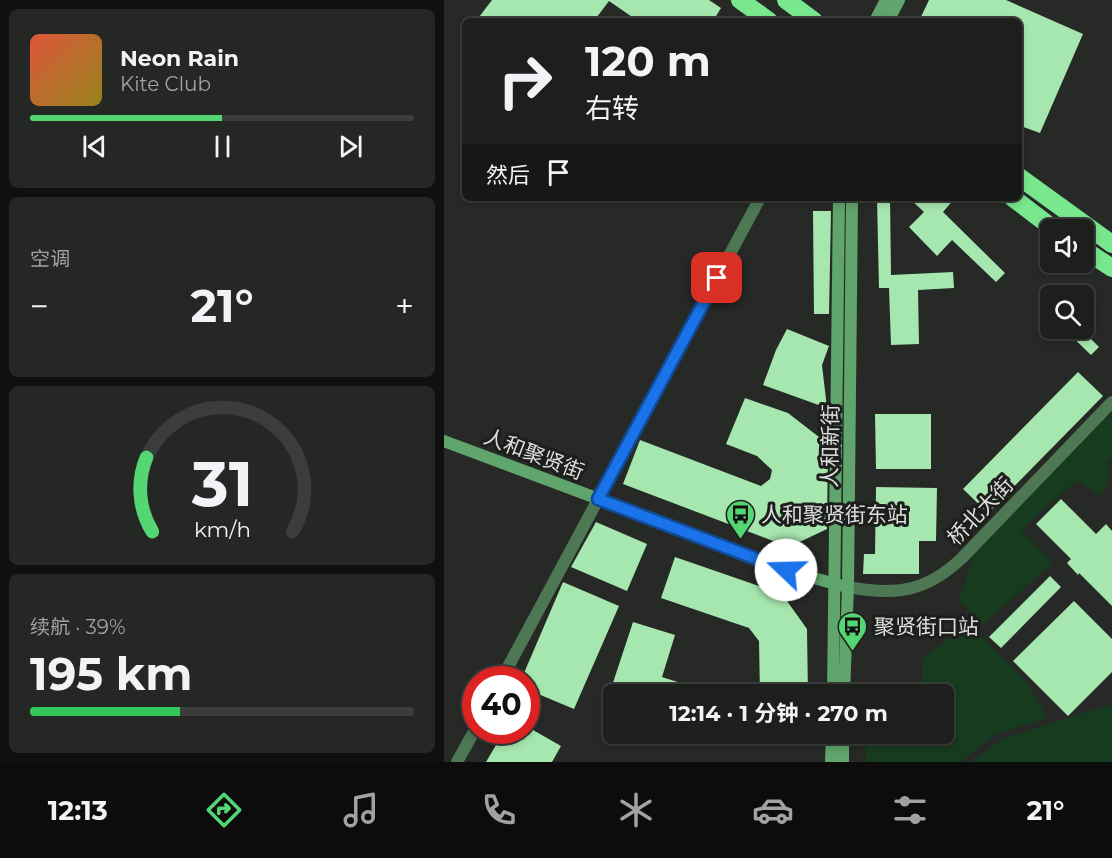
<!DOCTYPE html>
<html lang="zh">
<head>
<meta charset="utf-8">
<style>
  body { margin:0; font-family:Montserrat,"Noto Sans SC",sans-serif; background:#252725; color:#f1f3f6; height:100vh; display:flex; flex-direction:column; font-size:22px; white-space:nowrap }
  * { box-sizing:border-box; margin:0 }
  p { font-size:20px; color:#a0a2a3 }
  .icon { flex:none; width:33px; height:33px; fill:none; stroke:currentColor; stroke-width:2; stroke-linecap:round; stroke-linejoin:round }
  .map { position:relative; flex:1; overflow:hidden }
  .drawer { display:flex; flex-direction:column; gap:9px; padding:9px; background:#0f110f; width:444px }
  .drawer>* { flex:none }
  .guide { position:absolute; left:18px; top:18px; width:560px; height:183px; border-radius:9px; box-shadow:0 3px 9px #0003,0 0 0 2px #3a3d3b; background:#1c1f1c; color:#f1f3f6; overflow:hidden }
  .fabs { position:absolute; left:596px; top:219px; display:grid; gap:12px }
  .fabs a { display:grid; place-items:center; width:54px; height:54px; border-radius:9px; background:#1c1f1c; box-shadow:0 3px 9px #0003,0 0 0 2px #3a3d3b; font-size:30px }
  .speed { position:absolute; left:18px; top:666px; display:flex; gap:12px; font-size:30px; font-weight:700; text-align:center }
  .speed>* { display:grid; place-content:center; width:78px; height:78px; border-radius:50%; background:#1c1f1c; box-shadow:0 3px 9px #0003,0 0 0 2px #3a3d3b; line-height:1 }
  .speed .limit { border:9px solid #d22; background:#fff; color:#111 }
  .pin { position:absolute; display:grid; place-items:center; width:51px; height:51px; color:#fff; margin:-26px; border-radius:12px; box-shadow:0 3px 9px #0006 }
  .me { position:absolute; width:66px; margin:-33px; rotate:291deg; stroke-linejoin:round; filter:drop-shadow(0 0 4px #0008) }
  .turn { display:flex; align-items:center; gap:21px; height:126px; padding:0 24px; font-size:27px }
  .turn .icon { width:78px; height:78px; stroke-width:2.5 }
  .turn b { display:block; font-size:42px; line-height:51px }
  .then { display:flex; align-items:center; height:57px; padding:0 24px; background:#0003; gap:12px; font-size:22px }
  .big { font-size:45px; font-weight:700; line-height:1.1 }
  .drawer .card { flex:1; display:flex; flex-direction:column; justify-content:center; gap:9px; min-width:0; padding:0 21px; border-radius:9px; background:#252725 }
  .drawer .dial { align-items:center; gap:0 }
  .dial svg { height:156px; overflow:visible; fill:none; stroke:#3a3d3b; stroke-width:7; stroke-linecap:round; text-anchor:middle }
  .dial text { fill:#f1f3f6; stroke:none }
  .song { display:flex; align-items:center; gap:18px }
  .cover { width:72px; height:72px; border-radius:9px; background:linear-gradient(135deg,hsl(10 70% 55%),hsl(50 70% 35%)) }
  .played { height:6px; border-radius:3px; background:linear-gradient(90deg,#54d672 50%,#3a3d3b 50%) }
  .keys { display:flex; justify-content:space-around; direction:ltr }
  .heat { display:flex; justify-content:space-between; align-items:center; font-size:33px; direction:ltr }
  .charge { height:9px; border-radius:4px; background:linear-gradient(90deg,#34c759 39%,#3a3d3b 0) }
  .trip { position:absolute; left:159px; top:684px; width:351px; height:60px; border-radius:9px; background:#1c1f1c; box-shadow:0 3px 9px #0003,0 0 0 2px #3a3d3b; font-weight:700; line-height:60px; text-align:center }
  .menu { display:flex; height:96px; justify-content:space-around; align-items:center; background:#0b0c0b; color:#a0a2a3 }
  .menu .icon { width:42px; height:42px }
  .menu .selected { color:#54d672 }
  .menu b { font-size:27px; color:#f1f3f6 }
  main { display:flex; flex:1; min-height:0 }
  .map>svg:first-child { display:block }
  .green { fill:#173b1e }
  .building { fill:#a6e7af }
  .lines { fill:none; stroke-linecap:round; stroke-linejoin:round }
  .street { stroke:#4e7854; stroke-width:12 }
  .secondary { stroke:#60a56b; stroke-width:12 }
  .highway { stroke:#78e78d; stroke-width:18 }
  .route-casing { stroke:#114b97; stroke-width:15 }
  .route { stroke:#1a73e8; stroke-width:10 }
  .labels { text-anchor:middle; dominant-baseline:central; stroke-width:6; stroke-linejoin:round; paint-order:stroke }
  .street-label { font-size:21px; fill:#dddfdd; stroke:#1d1f1d }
  .poi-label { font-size:21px; fill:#dddfdd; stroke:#1d1f1d; text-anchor:start }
</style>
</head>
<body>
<main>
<section class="drawer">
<div class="card">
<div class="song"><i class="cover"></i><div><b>Neon Rain</b><p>Kite Club</p></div></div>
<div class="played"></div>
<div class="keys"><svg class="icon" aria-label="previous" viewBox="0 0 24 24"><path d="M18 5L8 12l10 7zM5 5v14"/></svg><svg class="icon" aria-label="pause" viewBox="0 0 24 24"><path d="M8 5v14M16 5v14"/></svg><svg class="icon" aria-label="next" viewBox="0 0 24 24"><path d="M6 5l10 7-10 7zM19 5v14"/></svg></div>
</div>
<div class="card"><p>空调</p>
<div class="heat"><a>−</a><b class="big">21°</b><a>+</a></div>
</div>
<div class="card dial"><svg viewBox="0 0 100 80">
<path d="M14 69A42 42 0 1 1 86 69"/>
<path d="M14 69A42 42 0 0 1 11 31" stroke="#54d672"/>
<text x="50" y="56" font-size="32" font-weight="700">31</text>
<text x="50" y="72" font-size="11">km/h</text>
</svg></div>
<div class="card"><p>续航 · 39%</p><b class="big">195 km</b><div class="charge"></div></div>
</section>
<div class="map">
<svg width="668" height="762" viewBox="0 0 668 762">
  <rect width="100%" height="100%" fill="#262926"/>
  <g class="green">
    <path d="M663,415L668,420V458L664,463C668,475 664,486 656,496L633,480L577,530L609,563L539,624L515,602L530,552Z"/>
    <path d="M525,624L584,684L604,718L552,734L517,762H422L421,734H500V694H447L478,693L479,658Z"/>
    <path d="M668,704V762H528L558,739Z"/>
  </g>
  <g class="building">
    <path d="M48,0H265L277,8L269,21H194L165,1L150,21H32Z"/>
    <path d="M485,0H562L639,34L596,133L574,125V21H475Z"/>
    <path d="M433,198H446L447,275L509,272L510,288L474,290L475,344L447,345L445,288H435Z"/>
    <path d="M465,198H511L499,212L561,273L552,282L508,240L493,256L465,227L480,212Z"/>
    <path d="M369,211H387L385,314H370Z"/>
    <path d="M619,328H636L655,347L647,355Z"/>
    <path d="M343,329L385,346L378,365L383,408L319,385L332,350Z"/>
    <path d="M634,372L659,396L544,513L519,489Z"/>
    <path d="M301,398L344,413L384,444L383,529L345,547L179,484L196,440L317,486L326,479L328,470L313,456L282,444Z"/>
    <path d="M431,414H487V469H432Z"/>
    <path d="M432,487L493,488L492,541H475V574H419L420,554H431Z"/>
    <path d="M617,499L652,534L662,524L668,531V606L635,573L634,575L623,563L627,559L592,524Z"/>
    <path d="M152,522L203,544L183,591L127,567Z"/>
    <path d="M231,557L338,594L363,629L364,694H316L315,641L305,628L217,598Z"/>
    <path d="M606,576L617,587L557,648L545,637Z"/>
    <path d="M119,582L175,606L130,709L82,689V680H77Z"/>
    <path d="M630,601L668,639V672L624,716L569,661Z"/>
    <path d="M189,622L231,635L218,677L268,693L267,694H170V719L158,716Z"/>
    <path d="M82,726L117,746L108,762H42L52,745L44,740L50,730H82Z"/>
    <path d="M221,734H256L253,746L221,735Z"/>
  </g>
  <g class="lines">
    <g class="street">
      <path d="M404,587C452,596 482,592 518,558L668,402"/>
      <path d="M57,680L316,198"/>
      <path d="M13,762L32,728"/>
    </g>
    <g class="secondary">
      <path d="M431,21L442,0"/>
      <path d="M444,21L455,0"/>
      <path d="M0,441L355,574L399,586"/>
      <path d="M389,694L395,198"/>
      <path d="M400,694L404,587L408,198"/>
      <path d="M387,762L388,734"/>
      <path d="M399,762V734"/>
    </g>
    <g class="highway">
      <path d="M296,0L325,21"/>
      <path d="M342,0L370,21"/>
      <path d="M574,176L668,244"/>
      <path d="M569,198L611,230"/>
      <path d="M639,249L668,268"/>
    </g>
  </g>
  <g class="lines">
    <defs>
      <path id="route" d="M273,278L154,499L342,570"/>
    </defs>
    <use href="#route" class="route-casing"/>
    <use href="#route" class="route"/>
  </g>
  <defs>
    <symbol id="bus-pin" viewBox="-11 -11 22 30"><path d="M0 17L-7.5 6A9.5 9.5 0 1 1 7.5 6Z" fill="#54d672" stroke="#1d1f1d"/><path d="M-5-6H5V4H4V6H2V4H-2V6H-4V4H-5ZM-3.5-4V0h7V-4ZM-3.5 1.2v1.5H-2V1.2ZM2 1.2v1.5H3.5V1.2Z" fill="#111"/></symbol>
  </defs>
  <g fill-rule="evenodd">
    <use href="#bus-pin" x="280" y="498" width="33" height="45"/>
    <use href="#bus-pin" x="392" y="610" width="33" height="45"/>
  </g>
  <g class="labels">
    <g class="street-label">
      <text transform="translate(386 446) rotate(-89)">人和新街</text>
      <text transform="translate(90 454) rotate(21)">人和聚贤街</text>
      <text transform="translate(536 511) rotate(-46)">桥北大街</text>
    </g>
    <g class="poi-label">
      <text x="317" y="514">人和聚贤街东站</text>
      <text x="430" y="626">聚贤街口站</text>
    </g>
  </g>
</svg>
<div class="fabs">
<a><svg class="icon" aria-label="sound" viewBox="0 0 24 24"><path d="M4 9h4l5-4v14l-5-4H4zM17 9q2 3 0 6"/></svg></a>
<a><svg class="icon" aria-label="search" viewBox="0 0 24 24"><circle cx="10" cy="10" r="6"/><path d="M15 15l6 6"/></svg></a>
</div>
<div class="speed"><div class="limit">40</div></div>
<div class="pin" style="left:273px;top:278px;background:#d93025"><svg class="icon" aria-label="arrive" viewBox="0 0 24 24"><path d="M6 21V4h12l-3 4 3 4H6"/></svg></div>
<svg class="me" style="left:342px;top:570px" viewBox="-20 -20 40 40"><circle r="19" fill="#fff"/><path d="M0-13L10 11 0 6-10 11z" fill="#1a73e8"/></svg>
<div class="trip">12:14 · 1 分钟 · 270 m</div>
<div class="guide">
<div class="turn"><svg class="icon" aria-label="right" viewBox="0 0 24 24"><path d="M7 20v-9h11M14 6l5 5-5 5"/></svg><div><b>120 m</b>右转</div></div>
<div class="then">然后<svg class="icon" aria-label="arrive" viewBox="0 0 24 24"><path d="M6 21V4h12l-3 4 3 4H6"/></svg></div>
</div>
</div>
</main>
<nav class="menu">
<b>12:13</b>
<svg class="icon selected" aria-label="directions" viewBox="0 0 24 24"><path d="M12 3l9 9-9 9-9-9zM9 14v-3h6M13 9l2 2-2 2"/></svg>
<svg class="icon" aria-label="music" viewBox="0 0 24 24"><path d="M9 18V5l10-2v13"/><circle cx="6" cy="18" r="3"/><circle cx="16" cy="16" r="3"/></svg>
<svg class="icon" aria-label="phone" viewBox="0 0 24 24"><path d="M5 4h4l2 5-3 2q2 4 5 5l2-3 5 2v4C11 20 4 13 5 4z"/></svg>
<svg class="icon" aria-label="climate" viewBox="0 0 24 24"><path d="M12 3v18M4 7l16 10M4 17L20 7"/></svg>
<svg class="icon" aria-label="car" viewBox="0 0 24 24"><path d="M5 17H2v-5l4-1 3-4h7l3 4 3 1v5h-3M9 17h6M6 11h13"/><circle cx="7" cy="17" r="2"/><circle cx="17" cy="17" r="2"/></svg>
<svg class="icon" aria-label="filters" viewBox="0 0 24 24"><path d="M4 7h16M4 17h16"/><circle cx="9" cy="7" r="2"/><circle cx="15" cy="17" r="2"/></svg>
<b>21°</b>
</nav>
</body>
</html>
